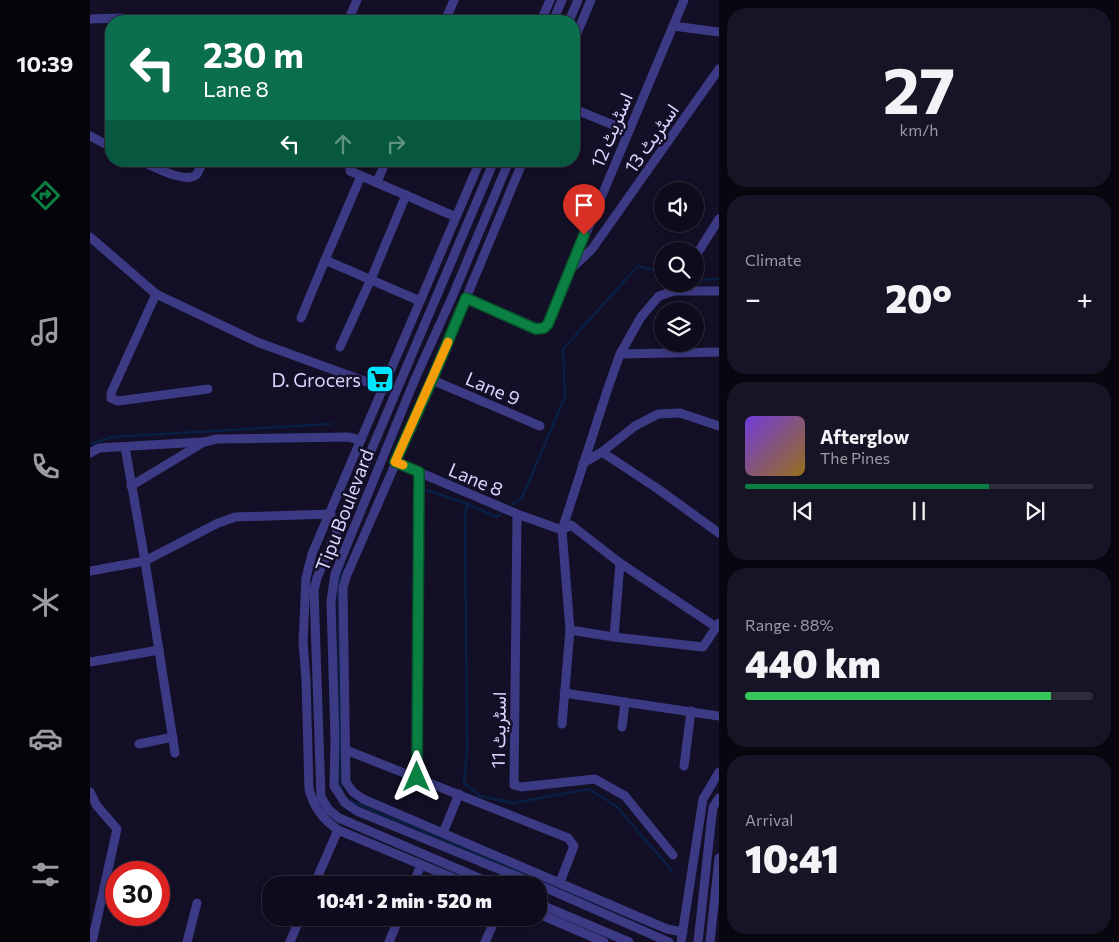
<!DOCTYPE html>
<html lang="en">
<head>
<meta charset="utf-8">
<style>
  body { margin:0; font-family:Commissioner,Vazirmatn,sans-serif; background:#171425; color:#f1f3f6; height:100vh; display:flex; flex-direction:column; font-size:19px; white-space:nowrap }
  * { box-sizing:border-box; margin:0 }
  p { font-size:16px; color:#9b9ba3 }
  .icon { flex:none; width:28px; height:28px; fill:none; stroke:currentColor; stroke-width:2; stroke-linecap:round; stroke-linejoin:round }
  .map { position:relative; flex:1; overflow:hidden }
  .panel { display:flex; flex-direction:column; gap:8px; padding:8px; background:#08060f; width:400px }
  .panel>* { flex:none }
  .hud { position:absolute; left:15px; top:15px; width:475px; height:152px; border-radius:20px; box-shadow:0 2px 8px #0003,0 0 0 1px #2e2b3b; background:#0b6e4f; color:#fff; overflow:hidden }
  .controls { position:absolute; left:564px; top:182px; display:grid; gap:10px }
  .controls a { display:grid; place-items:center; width:50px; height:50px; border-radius:50%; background:#0e0b1c; box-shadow:0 2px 8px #0003,0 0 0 1px #2e2b3b; font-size:25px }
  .speed { position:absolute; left:15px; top:861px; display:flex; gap:10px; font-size:25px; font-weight:700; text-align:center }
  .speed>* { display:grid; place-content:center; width:65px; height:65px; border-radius:50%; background:#0e0b1c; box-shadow:0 2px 8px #0003,0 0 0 1px #2e2b3b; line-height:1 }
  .speed .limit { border:8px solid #d22; background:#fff; color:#111 }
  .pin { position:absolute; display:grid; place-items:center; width:42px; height:42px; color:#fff; margin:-51px -21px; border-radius:50% 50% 50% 0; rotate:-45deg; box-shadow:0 0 5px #0007 }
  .pin .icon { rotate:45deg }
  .me { position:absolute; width:55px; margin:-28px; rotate:0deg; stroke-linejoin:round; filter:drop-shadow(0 0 4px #0008) }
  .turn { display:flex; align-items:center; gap:18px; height:105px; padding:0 15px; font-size:22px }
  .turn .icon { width:65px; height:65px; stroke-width:2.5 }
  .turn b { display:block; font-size:35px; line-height:42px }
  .lanes { display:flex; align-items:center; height:48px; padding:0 15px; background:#0003; justify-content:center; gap:25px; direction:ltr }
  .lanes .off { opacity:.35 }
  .big { font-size:38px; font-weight:800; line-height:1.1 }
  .panel .widget { flex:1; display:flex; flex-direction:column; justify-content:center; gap:8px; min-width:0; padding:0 18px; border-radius:20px; background:#171425 }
  .panel .dial { align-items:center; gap:0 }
  .dial b { font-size:65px; line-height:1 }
  .song { display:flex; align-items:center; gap:15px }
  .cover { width:60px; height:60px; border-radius:8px; background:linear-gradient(135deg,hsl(260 70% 55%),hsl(40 70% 35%)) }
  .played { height:5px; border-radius:2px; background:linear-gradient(90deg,#0b8043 70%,#2e2b3b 70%) }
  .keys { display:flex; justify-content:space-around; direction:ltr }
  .heat { display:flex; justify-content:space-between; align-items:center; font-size:28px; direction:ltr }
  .charge { height:8px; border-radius:4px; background:linear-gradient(90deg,#34c759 88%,#2e2b3b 0) }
  .trip { position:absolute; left:172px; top:876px; width:285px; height:50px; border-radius:20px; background:#0e0b1c; box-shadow:0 2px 8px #0003,0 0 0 1px #2e2b3b; font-weight:800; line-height:50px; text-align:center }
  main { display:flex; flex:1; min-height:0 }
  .tabs { display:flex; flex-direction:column; width:90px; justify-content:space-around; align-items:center; background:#06040b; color:#9b9ba3 }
  .tabs .icon { width:35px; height:35px }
  .tabs .on { color:#0b8043 }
  .tabs b { font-size:22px; color:#f1f3f6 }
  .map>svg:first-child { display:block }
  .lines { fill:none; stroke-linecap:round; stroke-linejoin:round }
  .stream { stroke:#0a1f44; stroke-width:2.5 }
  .minor { stroke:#3d3a85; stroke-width:9 }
  .route-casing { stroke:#07532c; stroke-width:12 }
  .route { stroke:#0b8043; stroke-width:9 }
  .slow { stroke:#f59e0b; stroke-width:9 }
  .labels { text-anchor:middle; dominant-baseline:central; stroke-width:5; stroke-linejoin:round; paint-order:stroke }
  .street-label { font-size:19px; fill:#d9d4ff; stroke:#130f26 }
  .poi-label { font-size:19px; fill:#d9d4ff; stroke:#130f26; text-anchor:end }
</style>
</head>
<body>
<main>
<nav class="tabs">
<b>10:39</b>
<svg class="icon on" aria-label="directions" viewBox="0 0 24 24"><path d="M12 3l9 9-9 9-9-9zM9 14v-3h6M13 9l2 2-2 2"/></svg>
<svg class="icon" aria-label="music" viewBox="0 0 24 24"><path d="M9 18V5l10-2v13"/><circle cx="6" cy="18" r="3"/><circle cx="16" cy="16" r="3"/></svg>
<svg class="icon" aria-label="phone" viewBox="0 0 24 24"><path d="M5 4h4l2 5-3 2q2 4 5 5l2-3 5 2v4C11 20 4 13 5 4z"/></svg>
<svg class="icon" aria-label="climate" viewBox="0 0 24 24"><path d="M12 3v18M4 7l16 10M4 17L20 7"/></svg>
<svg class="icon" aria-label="car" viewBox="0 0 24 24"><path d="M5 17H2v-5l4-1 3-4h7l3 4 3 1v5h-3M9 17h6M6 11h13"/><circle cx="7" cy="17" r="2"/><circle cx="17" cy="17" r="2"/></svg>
<svg class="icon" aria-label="filters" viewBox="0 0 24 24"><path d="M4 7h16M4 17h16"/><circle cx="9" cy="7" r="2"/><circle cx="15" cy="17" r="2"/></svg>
</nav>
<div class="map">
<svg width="629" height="942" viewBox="0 0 629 942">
  <rect width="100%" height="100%" fill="#130f26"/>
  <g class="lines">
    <g class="stream">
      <path d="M605,280L629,279"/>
      <path d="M0,444L22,437L241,424"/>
      <path d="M336,490L378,504L406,517L410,514"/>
      <path d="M378,504L375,513L377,750L374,783L390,796L423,803L499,789L526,806L583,872"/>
      <path d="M423,504L432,498L475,397L473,349L548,266L572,272"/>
      <path d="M253,794L251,786L248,584L254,563"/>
      <path d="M256,798L263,802L557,925"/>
    </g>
    <g class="minor">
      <path d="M0,19L31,18"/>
      <path d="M258,21L267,0"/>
      <path d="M355,21L364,0"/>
      <path d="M451,21L460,0"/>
      <path d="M463,21L472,0"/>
      <path d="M479,21L488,0"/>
      <path d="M583,26L629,32"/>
      <path d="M484,40L501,0"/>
      <path d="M484,109L538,131"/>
      <path d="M0,136L21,147"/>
      <path d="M51,161C62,166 96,184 106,175C109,172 111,165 113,161"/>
      <path d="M259,161L260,171L366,217"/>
      <path d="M404,161L227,578L224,590L231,797L239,810L249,818L405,885"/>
      <path d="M419,161L363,295L325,379L245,574L241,601L245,741L244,786L255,803L267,811L448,885"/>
      <path d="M433,161L342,380L256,577L253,588L256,782L263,792L273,799L577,929L593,932"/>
      <path d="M287,182L296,161"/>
      <path d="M0,237L66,294L167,342L296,389"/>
      <path d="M605,257L629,219"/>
      <path d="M235,260L271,176"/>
      <path d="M482,268L502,249L629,69"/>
      <path d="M66,294L21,393V398L28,401L118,389"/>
      <path d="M376,299L446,329L454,328L458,324L594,0"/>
      <path d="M211,318L235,260L330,301"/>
      <path d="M250,347L281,279L316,195"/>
      <path d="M530,354L629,352"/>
      <path d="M342,380L450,426"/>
      <path d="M35,447L55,561L85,753"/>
      <path d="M512,452L568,489L629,533"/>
      <path d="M0,453L9,448L111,442"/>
      <path d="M305,462L427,514L472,530L481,525L530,563L626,627"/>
      <path d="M493,463L512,452L545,426L568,414L590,413L629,426"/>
      <path d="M41,486L114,442L127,439L258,437L271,440"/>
      <path d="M427,514L424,785L431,787L505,779L535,796L583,855"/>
      <path d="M0,571L55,561L126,524L145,517L241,514"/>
      <path d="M480,630L524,637L613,647L629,623"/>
      <path d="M524,637L530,563"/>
      <path d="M0,662L69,650"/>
      <path d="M474,693L629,716"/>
      <path d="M472,724L480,630L472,530L517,391L530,354L551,317L569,296L584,291H629"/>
      <path d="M532,727L535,702"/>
      <path d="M49,744L83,737"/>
      <path d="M256,750L478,838L484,846L470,882"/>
      <path d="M594,766L601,711"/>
      <path d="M327,777L329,472"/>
      <path d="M0,792L7,806L27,829L2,942"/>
      <path d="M353,833L369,794"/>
      <path d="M224,885L248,830"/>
      <path d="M323,885L331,865"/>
      <path d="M380,885L248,830C233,819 224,808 219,789L216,680L213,642L216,578L222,554L390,161"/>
      <path d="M449,885L579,942"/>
      <path d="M449,904L539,942"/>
      <path d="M449,914L514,942"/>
      <path d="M97,942L107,903"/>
      <path d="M200,942L210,918"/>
      <path d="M299,942L309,918"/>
      <path d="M395,942L406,918"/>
      <path d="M591,942L613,799L629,772"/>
      <path d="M608,942L621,823L623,807L629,798"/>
      <path d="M620,942L629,858"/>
    </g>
  </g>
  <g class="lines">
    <defs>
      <path id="route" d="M327,777L329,472L305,462L342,380L376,298L446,329L454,328L458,324L494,235"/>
    </defs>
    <use href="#route" class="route-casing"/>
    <use href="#route" class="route"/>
    <path class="slow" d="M313,465L305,462L358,342"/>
  </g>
  <defs>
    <symbol id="supermarket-square" viewBox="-11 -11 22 22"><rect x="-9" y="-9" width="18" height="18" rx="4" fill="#00e5ff" stroke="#130f26"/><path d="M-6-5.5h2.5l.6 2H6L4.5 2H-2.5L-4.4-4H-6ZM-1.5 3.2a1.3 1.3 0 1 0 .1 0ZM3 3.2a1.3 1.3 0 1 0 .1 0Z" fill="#111"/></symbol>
  </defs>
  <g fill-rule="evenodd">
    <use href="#supermarket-square" x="274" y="363" width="32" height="32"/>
  </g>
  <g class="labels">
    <g class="street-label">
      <text transform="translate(521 130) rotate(-67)">اسٹریٹ 12</text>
      <text transform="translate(561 138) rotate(-55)">اسٹریٹ 13</text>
      <text transform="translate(403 388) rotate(23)">Lane 9</text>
      <text transform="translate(386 479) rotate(23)">Lane 8</text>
      <text transform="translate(254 510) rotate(-69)">Tipu Boulevard</text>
      <text transform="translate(408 730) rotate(-89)">اسٹریٹ 11</text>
    </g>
    <g class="poi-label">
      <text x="271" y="379">D. Grocers</text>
    </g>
  </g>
</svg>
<div class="controls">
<a><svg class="icon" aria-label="sound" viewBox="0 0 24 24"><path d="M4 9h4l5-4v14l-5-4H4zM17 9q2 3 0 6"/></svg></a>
<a><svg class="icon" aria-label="search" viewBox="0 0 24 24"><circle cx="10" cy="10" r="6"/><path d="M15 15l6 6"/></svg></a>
<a><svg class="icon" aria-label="layers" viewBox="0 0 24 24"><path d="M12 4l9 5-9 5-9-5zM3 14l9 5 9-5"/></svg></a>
</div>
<div class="speed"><div class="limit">30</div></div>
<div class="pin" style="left:494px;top:235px;background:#d93025"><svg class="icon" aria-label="arrive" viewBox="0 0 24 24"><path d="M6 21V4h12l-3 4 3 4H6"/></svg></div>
<svg class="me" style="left:327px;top:777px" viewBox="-20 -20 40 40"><path d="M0-17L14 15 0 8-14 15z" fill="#0b8043" stroke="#fff" stroke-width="4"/></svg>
<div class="trip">10:41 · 2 min · 520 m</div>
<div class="hud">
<div class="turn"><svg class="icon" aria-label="left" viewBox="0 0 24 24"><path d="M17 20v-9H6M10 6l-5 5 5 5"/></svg><div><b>230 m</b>Lane 8</div></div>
<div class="lanes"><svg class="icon" aria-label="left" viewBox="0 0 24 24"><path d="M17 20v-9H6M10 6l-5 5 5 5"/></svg><svg class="icon off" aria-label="ahead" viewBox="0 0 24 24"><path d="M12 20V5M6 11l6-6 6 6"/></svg><svg class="icon off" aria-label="right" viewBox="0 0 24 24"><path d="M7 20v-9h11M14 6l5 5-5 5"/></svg></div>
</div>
</div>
<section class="panel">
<div class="widget dial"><b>27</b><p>km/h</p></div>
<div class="widget"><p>Climate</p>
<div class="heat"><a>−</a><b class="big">20°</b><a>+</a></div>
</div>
<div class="widget">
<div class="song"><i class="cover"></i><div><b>Afterglow</b><p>The Pines</p></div></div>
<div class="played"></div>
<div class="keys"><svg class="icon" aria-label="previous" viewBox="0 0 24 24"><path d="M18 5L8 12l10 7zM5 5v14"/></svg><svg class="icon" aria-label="pause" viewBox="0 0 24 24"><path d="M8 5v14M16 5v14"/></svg><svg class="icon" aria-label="next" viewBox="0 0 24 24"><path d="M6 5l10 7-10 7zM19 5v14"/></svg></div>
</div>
<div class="widget"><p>Range · 88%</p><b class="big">440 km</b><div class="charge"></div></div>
<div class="widget"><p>Arrival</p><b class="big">10:41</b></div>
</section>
</main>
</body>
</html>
